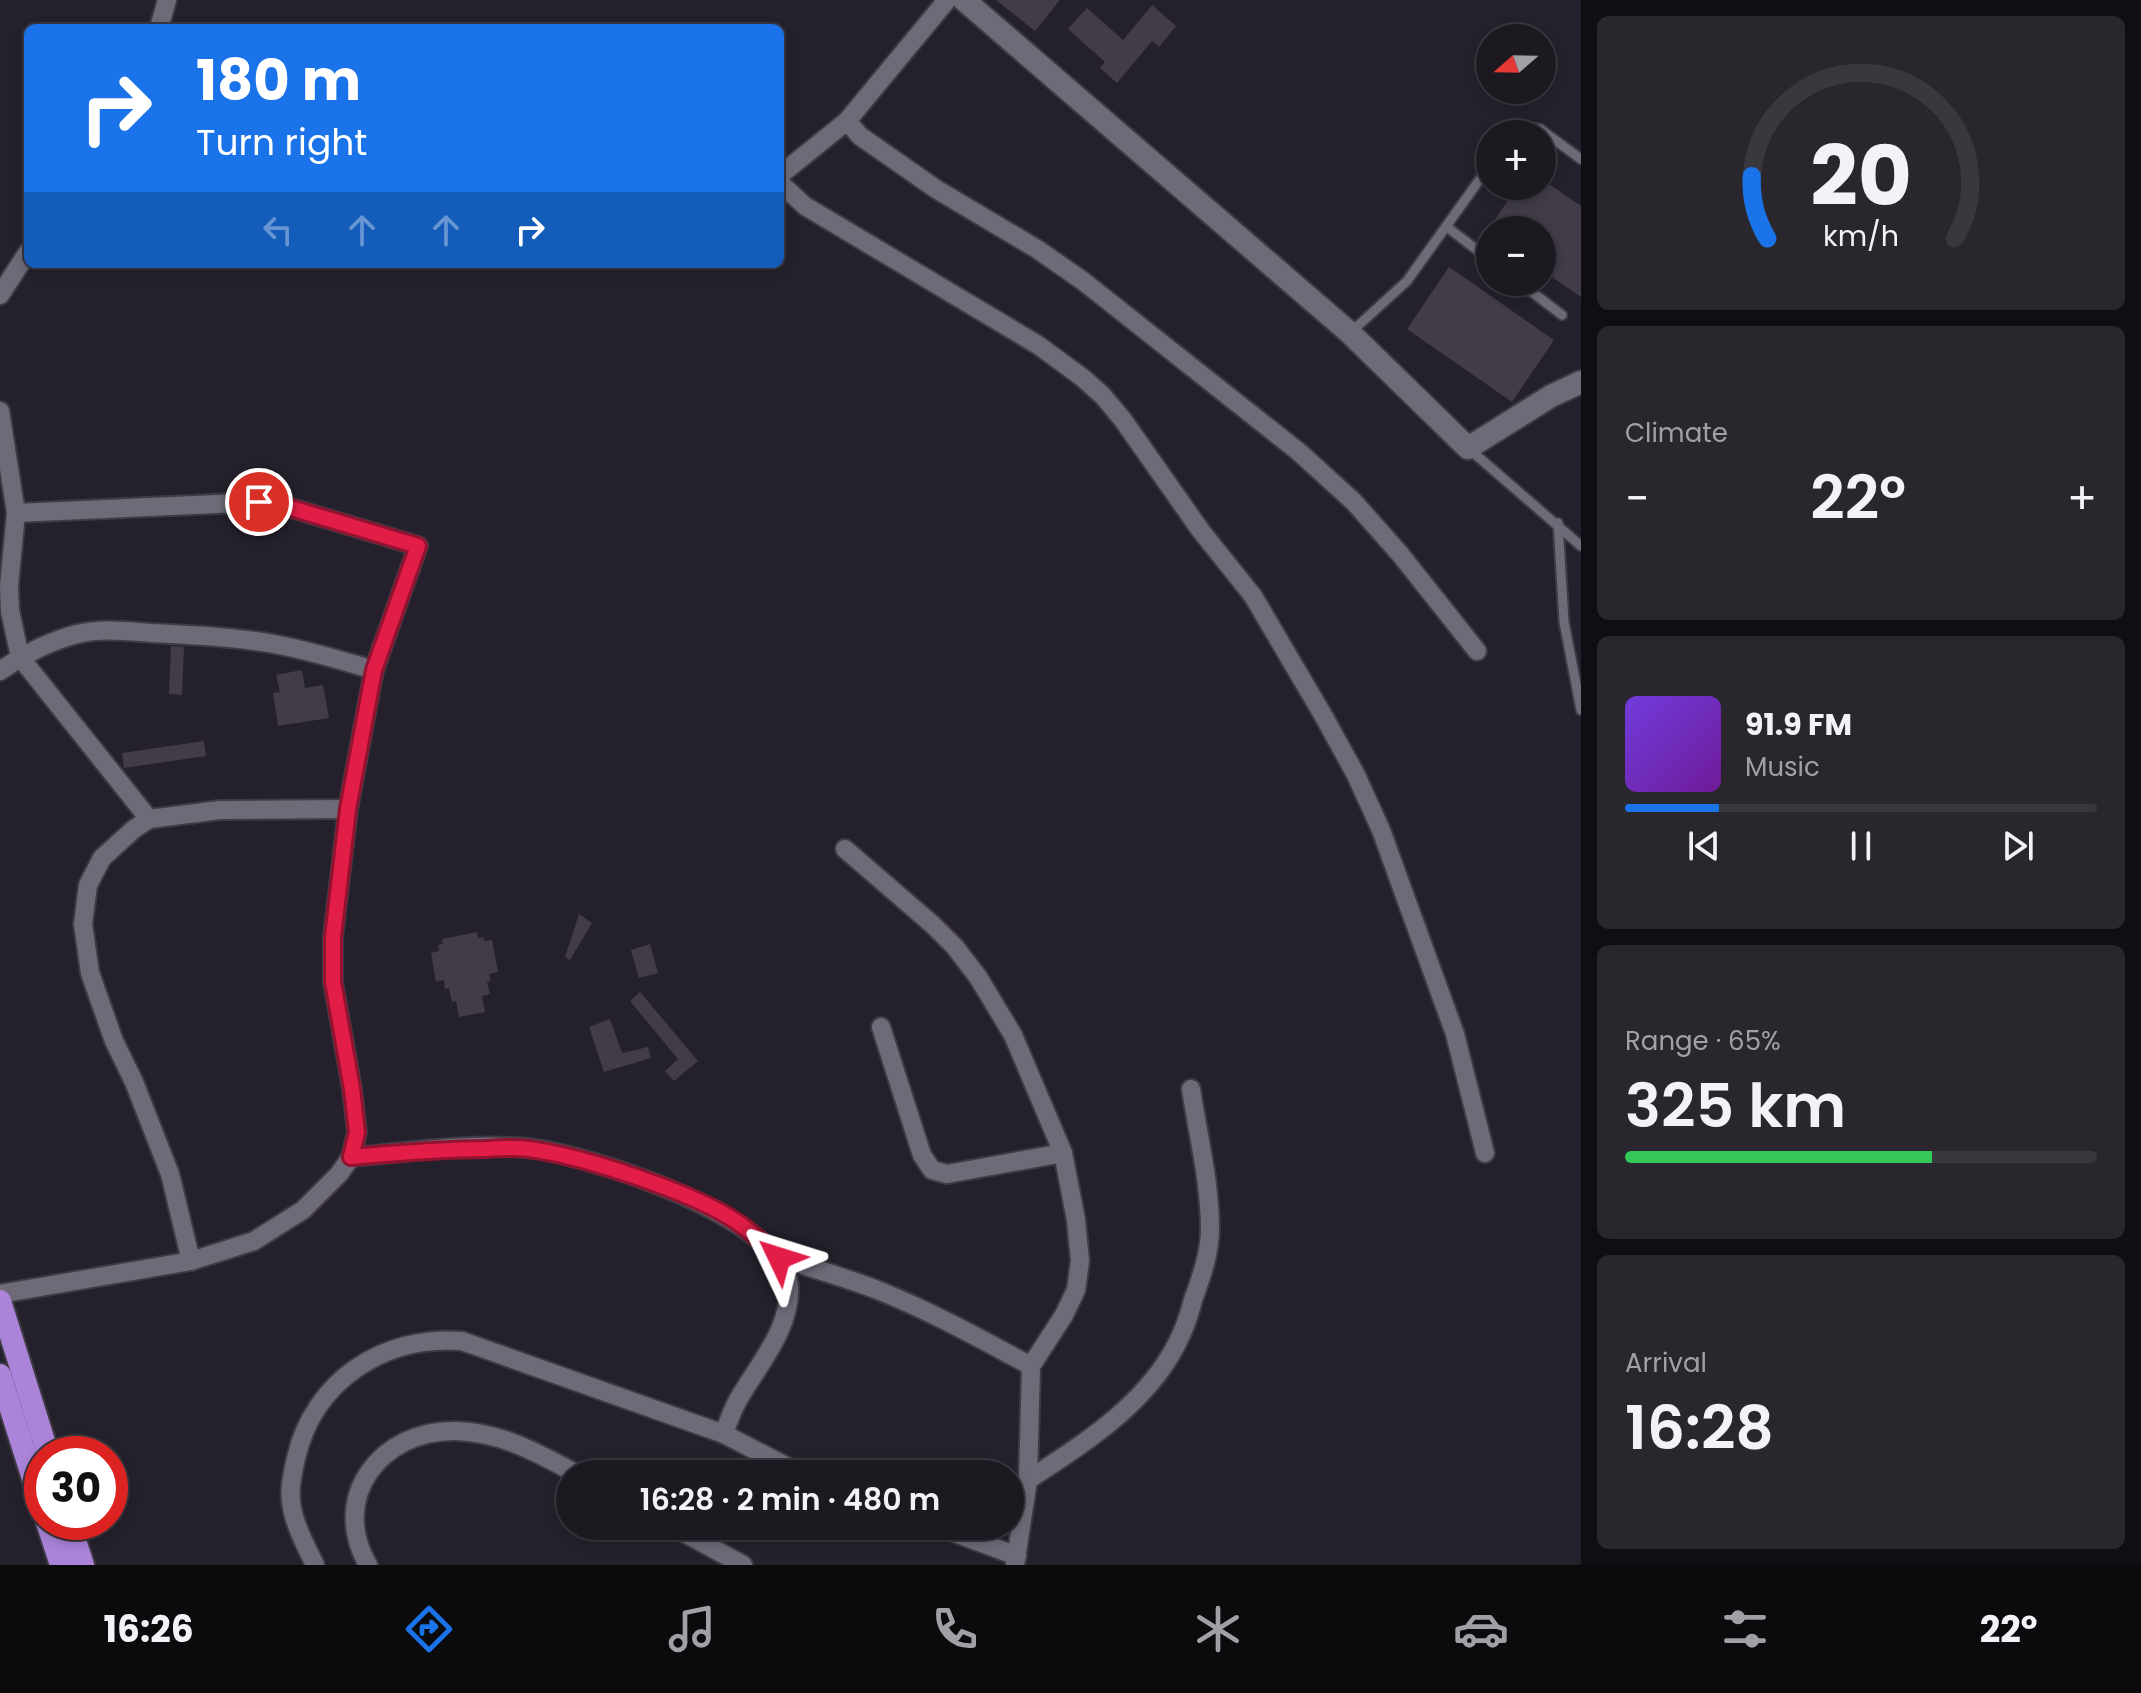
<!DOCTYPE html>
<html lang="en">
<head>
<meta charset="utf-8">
<style>
  body { margin:0; font-family:Poppins,sans-serif; background:#29262e; color:#f1f3f6; height:100vh; display:flex; flex-direction:column; font-size:30px; white-space:nowrap }
  * { box-sizing:border-box; margin:0 }
  p { font-size:26px; color:#a0a0a5 }
  .icon { flex:none; width:44px; height:44px; fill:none; stroke:currentColor; stroke-width:2; stroke-linecap:round; stroke-linejoin:round }
  .map { position:relative; flex:1; overflow:hidden }
  .drawer { display:flex; flex-direction:column; gap:16px; padding:16px; background:#0f0e12; width:560px }
  .drawer>* { flex:none }
  .guide { position:absolute; left:24px; top:24px; width:760px; height:244px; border-radius:12px; box-shadow:0 4px 12px #0003,0 0 0 2px #3a383f; background:#1a73e8; color:#fff; overflow:hidden }
  .needle { width:52px; rotate:250deg }
  .tools { position:absolute; left:1476px; top:24px; display:grid; gap:16px }
  .tools a { display:grid; place-items:center; width:80px; height:80px; border-radius:50%; background:#1c1921; box-shadow:0 4px 12px #0003,0 0 0 2px #3a383f; font-size:40px }
  .speed { position:absolute; left:24px; top:1436px; display:flex; gap:16px; font-size:40px; font-weight:700; text-align:center }
  .speed>* { display:grid; place-content:center; width:104px; height:104px; border-radius:50%; background:#1c1921; box-shadow:0 4px 12px #0003,0 0 0 2px #3a383f; line-height:1 }
  .speed .limit { border:12px solid #d22; background:#fff; color:#111 }
  .pin { position:absolute; display:grid; place-items:center; width:68px; height:68px; color:#fff; margin:-34px; border:4px solid #fff; border-radius:50%; box-shadow:0 2px 8px #0007 }
  .me { position:absolute; width:88px; margin:-44px; rotate:311deg; stroke-linejoin:round; filter:drop-shadow(0 0 6px #0008) }
  .turn { display:flex; align-items:center; gap:28px; height:168px; padding:0 40px; font-size:36px }
  .turn .icon { width:104px; height:104px; stroke-width:2.5 }
  .turn b { display:block; font-size:56px; line-height:68px }
  .lanes { display:flex; align-items:center; height:76px; padding:0 40px; background:#0003; justify-content:center; gap:40px; direction:ltr }
  .lanes .off { opacity:.35 }
  .big { font-size:60px; font-weight:600; line-height:1.1 }
  .drawer .card { flex:1; display:flex; flex-direction:column; justify-content:center; gap:12px; min-width:0; padding:0 28px; border-radius:12px; background:#29262e }
  .drawer .dial { align-items:center; gap:0 }
  .dial svg { height:208px; overflow:visible; fill:none; stroke:#3a383f; stroke-width:7; stroke-linecap:round; text-anchor:middle }
  .dial text { fill:#f1f3f6; stroke:none }
  .song { display:flex; align-items:center; gap:24px }
  .cover { width:96px; height:96px; border-radius:12px; background:linear-gradient(135deg,hsl(260 70% 55%),hsl(280 70% 35%)) }
  .played { height:8px; border-radius:4px; background:linear-gradient(90deg,#1a73e8 20%,#3a383f 20%) }
  .keys { display:flex; justify-content:space-around; direction:ltr }
  .heat { display:flex; justify-content:space-between; align-items:center; font-size:44px; direction:ltr }
  .charge { height:12px; border-radius:6px; background:linear-gradient(90deg,#34c759 65%,#3a383f 0) }
  .trip { position:absolute; left:556px; top:1460px; width:468px; height:80px; border-radius:40px; background:#1c1921; box-shadow:0 4px 12px #0003,0 0 0 2px #3a383f; font-weight:600; line-height:80px; text-align:center }
  .menu { display:flex; height:128px; justify-content:space-around; align-items:center; background:#0b0a0d; color:#a0a0a5 }
  .menu .icon { width:56px; height:56px }
  .menu .on { color:#1a73e8 }
  .menu b { font-size:36px; color:#f1f3f6 }
  main { display:flex; flex:1; min-height:0 }
  .map>svg:first-child { display:block }
  .building { fill:#413c48 }
  .lines { fill:none; stroke-linecap:round; stroke-linejoin:round }
  .service-casing { stroke:#3f3b45; stroke-width:13 }
  .minor-casing { stroke:#3f3b45; stroke-width:22 }
  .tertiary-casing { stroke:#3f3b45; stroke-width:26 }
  .trunk-casing { stroke:#3f3b45; stroke-width:26 }
  .service { stroke:#6f6a78; stroke-width:9 }
  .minor { stroke:#6f6a78; stroke-width:18 }
  .tertiary { stroke:#6f6a78; stroke-width:22 }
  .trunk { stroke:#ab84da; stroke-width:22 }
  .route-casing { stroke:#92132f; stroke-width:20 }
  .route { stroke:#e11d48; stroke-width:14 }
</style>
</head>
<body>
<main>
<div class="map">
<svg width="1581" height="1565" viewBox="0 0 1581 1565">
  <rect width="100%" height="100%" fill="#25212c"/>
  <g class="building">
    <path d="M996,0H1060L1035,31Z"/>
    <path d="M1152,5L1176,26L1159,47L1152,41L1117,83L1100,68L1105,62L1068,29L1087,8L1123,40Z"/>
    <path d="M1542,179L1581,206V297L1542,270V230H1488L1518,186H1542Z"/>
    <path d="M1449,267L1554,340L1512,402L1407,329Z"/>
    <path d="M171,646L184,647L182,695L169,694Z"/>
    <path d="M302,670L305,688L323,685L329,718L278,726L273,693L280,692L276,675Z"/>
    <path d="M204,741L206,756L124,768L122,753Z"/>
    <path d="M579,914L592,923L570,960L565,957Z"/>
    <path d="M477,932L478,938L484,937V941L492,940L498,972L489,974L491,981L487,982L490,994L482,996L485,1012L459,1017L456,1001L452,1002L449,988L445,989L444,980L436,982L431,953L439,951L438,945L443,944L442,939Z"/>
    <path d="M650,944L658,973L639,978L631,950Z"/>
    <path d="M640,992L698,1061L674,1081L665,1071L678,1059L630,1001Z"/>
    <path d="M610,1019L622,1053L648,1047L651,1058L604,1072L589,1027Z"/>
  </g>
  <g class="lines">
    <defs>
      <g id="service">
        <path d="M1511,134L1521,127L1540,129L1581,159"/>
        <path d="M1447,227L1490,260"/>
        <path d="M1519,282L1562,315"/>
        <path d="M1350,333L1407,281L1490,165"/>
        <path d="M1468,448L1581,546"/>
        <path d="M1558,523L1564,622L1581,710"/>
      </g>
      <g id="minor">
        <path d="M159,28L167,0"/>
        <path d="M847,121L860,136L936,189L1037,249L1083,281L1299,452L1354,502L1400,554L1477,651"/>
        <path d="M780,175L847,121L947,0"/>
        <path d="M780,183L805,206L1038,345L1083,378L1103,396L1123,420L1201,531L1253,596L1323,715L1356,775L1381,830L1455,1034L1485,1153"/>
        <path d="M0,295L28,252"/>
        <path d="M0,411L16,513L9,586L10,611L20,657L149,819"/>
        <path d="M0,671C23,655 50,641 77,634C101,628 126,631 151,633C194,635 237,637 279,645C311,651 343,661 374,670"/>
        <path d="M845,849L933,925L955,947L978,977L1013,1035L1063,1153L1076,1220L1080,1261L1076,1290L1064,1315L1031,1366L1028,1480L1015,1565"/>
        <path d="M881,1027L922,1155L932,1170L947,1174L1063,1153"/>
        <path d="M351,1157C409,1152 469,1143 527,1148C585,1153 786,1218 789,1286C791,1329 758,1365 738,1400C732,1411 728,1422 724,1434"/>
        <path d="M779,1258C813,1268 847,1278 880,1291C932,1312 981,1339 1031,1366"/>
        <path d="M191,1261L170,1174L134,1082L114,1041L90,973L83,924L88,885L102,858L134,829L149,819L220,810L348,809"/>
        <path d="M0,1294L191,1261L254,1241L303,1210L339,1174L351,1157L357,1132L352,1089L333,982V937L348,809L374,670L418,546L281,505L259,502L16,513"/>
        <path d="M1028,1480C1086,1442 1152,1401 1181,1335C1186,1324 1190,1312 1193,1300C1201,1278 1210,1253 1210,1229C1210,1182 1198,1135 1191,1089"/>
        <path d="M672,1526L743,1565"/>
        <path d="M936,1526L1017,1556"/>
        <path d="M315,1565C306,1546 293,1523 291,1501C289,1488 293,1472 296,1458C314,1380 384,1335 462,1341L724,1434L801,1474"/>
        <path d="M368,1565C329,1497 381,1430 455,1431C501,1432 538,1453 577,1474"/>
      </g>
      <path id="tertiary" d="M964,0L1350,333L1468,448L1551,396L1581,382"/>
      <g id="trunk">
        <path d="M0,1301L48,1454"/>
        <path d="M0,1375L42,1507"/>
        <path d="M47,1522L61,1565"/>
        <path d="M69,1522L83,1565"/>
      </g>
    </defs>
    <use href="#service" class="service-casing"/>
    <use href="#minor" class="minor-casing"/>
    <use href="#tertiary" class="tertiary-casing"/>
    <use href="#trunk" class="trunk-casing"/>
    <use href="#service" class="service"/>
    <use href="#minor" class="minor"/>
    <use href="#tertiary" class="tertiary"/>
    <use href="#trunk" class="trunk"/>
  </g>
  <g class="lines">
    <defs>
      <path id="route" d="M259,502L281,505L418,546L374,670L348,809L333,937V982L352,1089L357,1132L351,1157C396,1153 441,1149 486,1149C500,1148 515,1147 529,1149C582,1156 693,1192 737,1222C752,1232 766,1245 779,1258"/>
    </defs>
    <use href="#route" class="route-casing"/>
    <use href="#route" class="route"/>
  </g>
</svg>
<div class="tools">
<a><svg class="needle" viewBox="-14 -14 28 28"><path d="M0-13l5 13h-10z" fill="#e53935"/><path d="M0 13l5-13h-10z" fill="#a0a0a5"/></svg></a>
<a>+</a>
<a>−</a>
</div>
<div class="speed"><div class="limit">30</div></div>
<div class="pin" style="left:259px;top:502px;background:#d93025"><svg class="icon" aria-label="arrive" viewBox="0 0 24 24"><path d="M6 21V4h12l-3 4 3 4H6"/></svg></div>
<svg class="me" style="left:779px;top:1258px" viewBox="-20 -20 40 40"><path d="M0-17L14 15 0 8-14 15z" fill="#e11d48" stroke="#fff" stroke-width="4"/></svg>
<div class="trip">16:28 · 2 min · 480 m</div>
<div class="guide">
<div class="turn"><svg class="icon" aria-label="right" viewBox="0 0 24 24"><path d="M7 20v-9h11M14 6l5 5-5 5"/></svg><div><b>180 m</b>Turn right</div></div>
<div class="lanes"><svg class="icon off" aria-label="left" viewBox="0 0 24 24"><path d="M17 20v-9H6M10 6l-5 5 5 5"/></svg><svg class="icon off" aria-label="ahead" viewBox="0 0 24 24"><path d="M12 20V5M6 11l6-6 6 6"/></svg><svg class="icon off" aria-label="ahead" viewBox="0 0 24 24"><path d="M12 20V5M6 11l6-6 6 6"/></svg><svg class="icon" aria-label="right" viewBox="0 0 24 24"><path d="M7 20v-9h11M14 6l5 5-5 5"/></svg></div>
</div>
</div>
<section class="drawer">
<div class="card dial"><svg viewBox="0 0 100 80">
<path d="M14 69A42 42 0 1 1 86 69"/>
<path d="M14 69A42 42 0 0 1 8 45" stroke="#1a73e8"/>
<text x="50" y="56" font-size="32" font-weight="700">20</text>
<text x="50" y="72" font-size="11">km/h</text>
</svg></div>
<div class="card"><p>Climate</p>
<div class="heat"><a>−</a><b class="big">22°</b><a>+</a></div>
</div>
<div class="card">
<div class="song"><i class="cover"></i><div><b>91.9 FM</b><p>Music</p></div></div>
<div class="played"></div>
<div class="keys"><svg class="icon" aria-label="previous" viewBox="0 0 24 24"><path d="M18 5L8 12l10 7zM5 5v14"/></svg><svg class="icon" aria-label="pause" viewBox="0 0 24 24"><path d="M8 5v14M16 5v14"/></svg><svg class="icon" aria-label="next" viewBox="0 0 24 24"><path d="M6 5l10 7-10 7zM19 5v14"/></svg></div>
</div>
<div class="card"><p>Range · 65%</p><b class="big">325 km</b><div class="charge"></div></div>
<div class="card"><p>Arrival</p><b class="big">16:28</b></div>
</section>
</main>
<nav class="menu">
<b>16:26</b>
<svg class="icon on" aria-label="directions" viewBox="0 0 24 24"><path d="M12 3l9 9-9 9-9-9zM9 14v-3h6M13 9l2 2-2 2"/></svg>
<svg class="icon" aria-label="music" viewBox="0 0 24 24"><path d="M9 18V5l10-2v13"/><circle cx="6" cy="18" r="3"/><circle cx="16" cy="16" r="3"/></svg>
<svg class="icon" aria-label="phone" viewBox="0 0 24 24"><path d="M5 4h4l2 5-3 2q2 4 5 5l2-3 5 2v4C11 20 4 13 5 4z"/></svg>
<svg class="icon" aria-label="climate" viewBox="0 0 24 24"><path d="M12 3v18M4 7l16 10M4 17L20 7"/></svg>
<svg class="icon" aria-label="car" viewBox="0 0 24 24"><path d="M5 17H2v-5l4-1 3-4h7l3 4 3 1v5h-3M9 17h6M6 11h13"/><circle cx="7" cy="17" r="2"/><circle cx="17" cy="17" r="2"/></svg>
<svg class="icon" aria-label="filters" viewBox="0 0 24 24"><path d="M4 7h16M4 17h16"/><circle cx="9" cy="7" r="2"/><circle cx="15" cy="17" r="2"/></svg>
<b>22°</b>
</nav>
</body>
</html>
